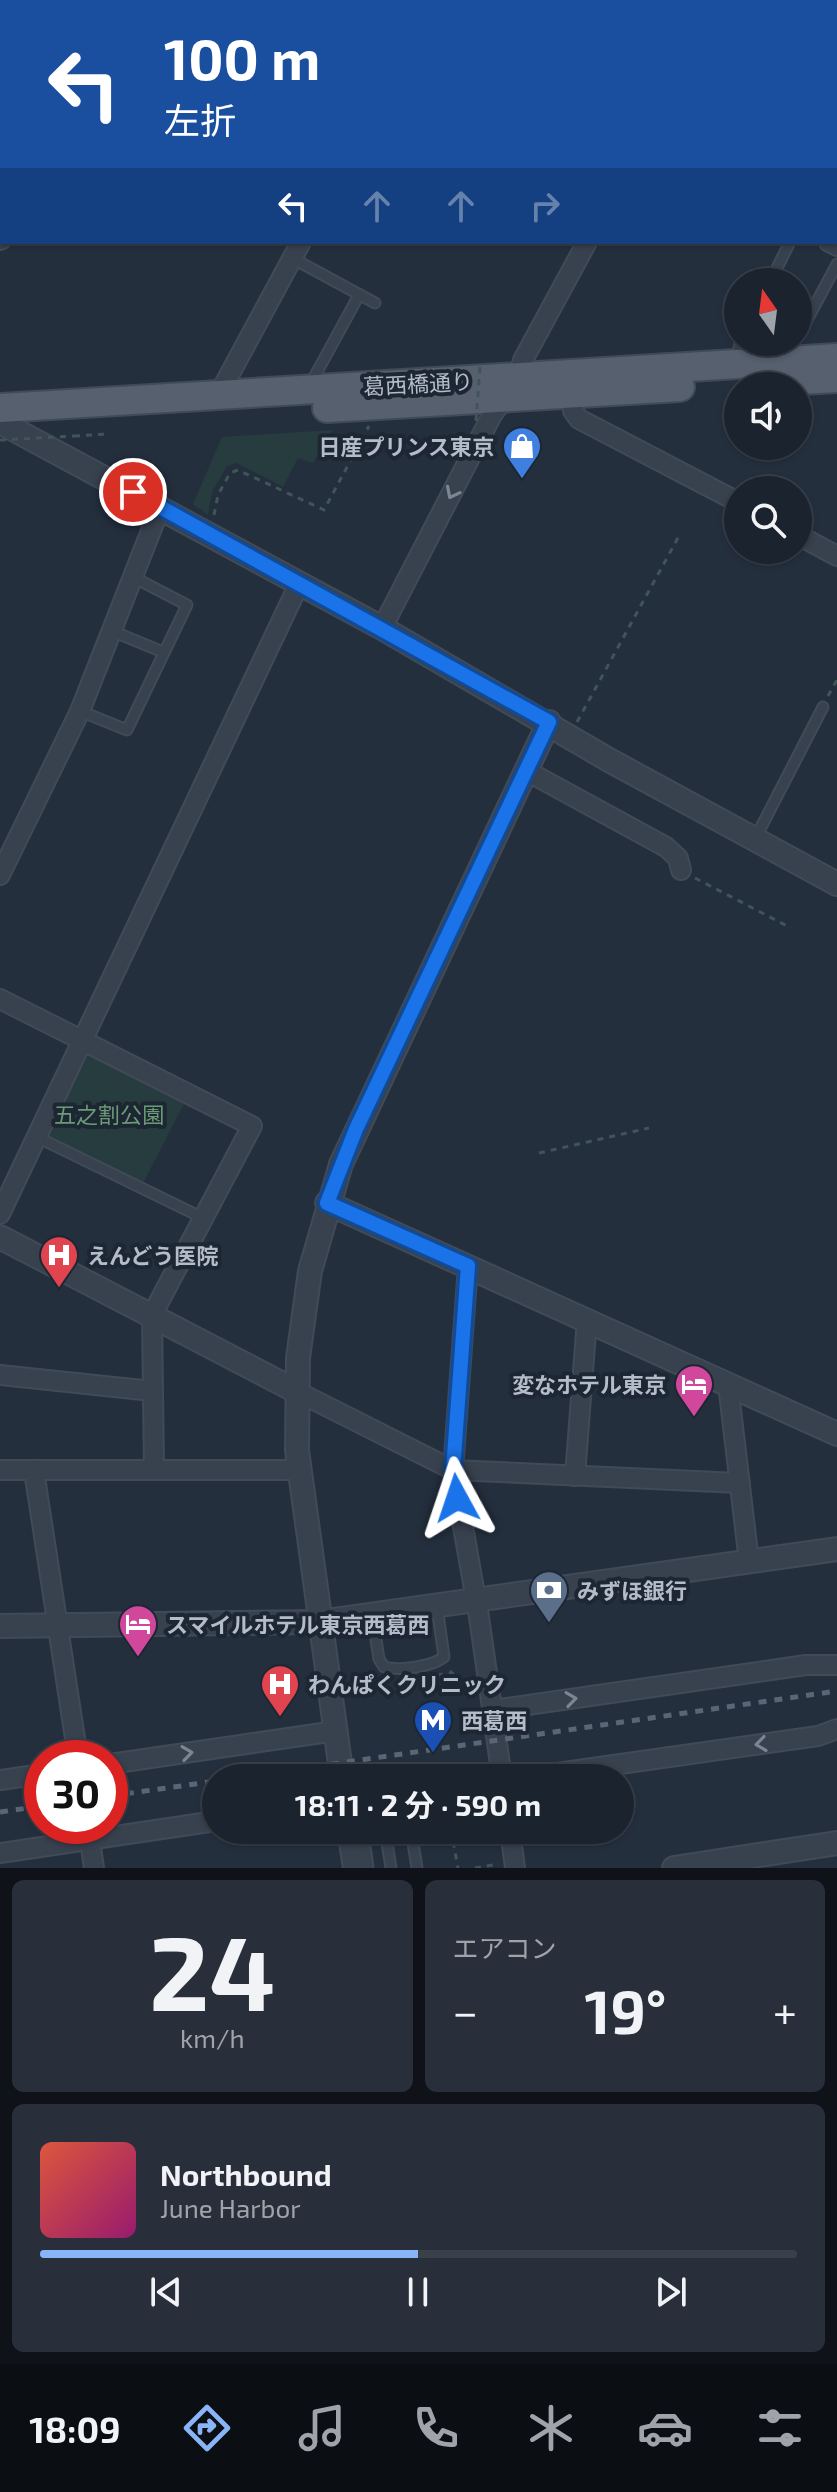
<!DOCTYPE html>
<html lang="ja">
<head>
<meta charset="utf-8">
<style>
  body { margin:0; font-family:"Exo 2","Noto Sans JP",sans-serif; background:#282f3a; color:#f1f3f6; height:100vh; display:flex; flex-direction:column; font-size:30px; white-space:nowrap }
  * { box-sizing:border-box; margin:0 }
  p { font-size:26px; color:#a0a4aa }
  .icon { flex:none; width:44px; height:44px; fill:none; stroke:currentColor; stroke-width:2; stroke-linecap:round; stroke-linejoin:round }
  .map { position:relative; height:1868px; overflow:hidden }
  .side { display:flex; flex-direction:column; gap:12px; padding:12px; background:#0f1319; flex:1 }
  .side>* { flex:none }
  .hud { position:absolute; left:0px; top:0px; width:838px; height:244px; box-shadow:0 2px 6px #0004,0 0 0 2px #39404a; background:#1a4fa0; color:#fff; overflow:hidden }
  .needle { width:52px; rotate:346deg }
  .fabs { position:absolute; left:724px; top:268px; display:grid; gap:16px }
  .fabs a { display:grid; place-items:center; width:88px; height:88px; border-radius:50%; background:#1b232e; box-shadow:0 2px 6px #0004,0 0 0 2px #39404a; font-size:40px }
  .speed { position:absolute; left:24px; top:1740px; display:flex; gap:16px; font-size:40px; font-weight:700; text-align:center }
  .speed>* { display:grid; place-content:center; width:104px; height:104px; border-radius:50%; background:#1b232e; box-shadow:0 2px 6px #0004,0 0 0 2px #39404a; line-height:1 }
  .speed .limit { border:12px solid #d22; background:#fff; color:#111 }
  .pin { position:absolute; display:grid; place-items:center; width:68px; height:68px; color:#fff; margin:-34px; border:4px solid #fff; border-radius:50%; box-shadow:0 2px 8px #0007 }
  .me { position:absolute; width:88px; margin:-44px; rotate:355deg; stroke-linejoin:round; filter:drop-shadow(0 0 6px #0008) }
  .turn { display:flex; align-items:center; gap:28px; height:168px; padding:0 32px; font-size:36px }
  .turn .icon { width:104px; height:104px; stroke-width:2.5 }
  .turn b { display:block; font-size:56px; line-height:68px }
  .lanes { display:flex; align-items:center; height:76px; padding:0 32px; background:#0003; justify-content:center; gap:40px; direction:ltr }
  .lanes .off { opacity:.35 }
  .big { font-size:60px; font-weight:700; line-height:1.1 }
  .side .tile { flex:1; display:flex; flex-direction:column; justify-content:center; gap:12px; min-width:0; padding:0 28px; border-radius:12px; background:#282f3a }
  .side .dial { align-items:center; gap:0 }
  .dial b { font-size:104px; line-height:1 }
  .song { display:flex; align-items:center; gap:24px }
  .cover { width:96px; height:96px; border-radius:12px; background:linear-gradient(135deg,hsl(10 70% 55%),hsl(320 70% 35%)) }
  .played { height:8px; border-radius:4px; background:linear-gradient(90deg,#8ab4f8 50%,#39404a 50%) }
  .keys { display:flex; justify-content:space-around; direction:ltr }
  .heat { display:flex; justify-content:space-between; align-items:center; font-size:44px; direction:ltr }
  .side .tiles { flex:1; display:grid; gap:12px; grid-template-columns:1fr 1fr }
  .tile:last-child { grid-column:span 2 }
  .trip { position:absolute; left:202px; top:1764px; width:432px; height:80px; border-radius:40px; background:#1b232e; box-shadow:0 2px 6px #0004,0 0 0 2px #39404a; font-weight:700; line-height:80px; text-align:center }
  .tab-bar { display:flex; height:128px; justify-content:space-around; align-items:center; background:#0b0e12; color:#a0a4aa }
  .tab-bar .icon { width:56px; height:56px }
  .tab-bar .active { color:#8ab4f8 }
  .tab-bar b { font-size:36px; color:#f1f3f6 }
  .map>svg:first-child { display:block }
  .green { fill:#263c3f }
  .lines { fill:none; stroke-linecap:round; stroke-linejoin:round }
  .service-casing { stroke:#414a57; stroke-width:13 }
  .minor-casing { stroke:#414a57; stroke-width:22 }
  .tertiary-casing { stroke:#414a57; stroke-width:26 }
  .primary-casing { stroke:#414a57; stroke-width:32 }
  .path { stroke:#3f5557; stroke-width:3; stroke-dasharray:6 6; stroke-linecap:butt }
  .service { stroke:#38414e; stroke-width:9 }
  .minor { stroke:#38414e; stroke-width:18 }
  .tertiary { stroke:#38414e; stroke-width:22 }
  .primary { stroke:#56606e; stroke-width:28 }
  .rail { stroke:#5a6575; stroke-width:5; stroke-dasharray:8 8; stroke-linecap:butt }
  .path-bridge { stroke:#3f5557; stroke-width:3; stroke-dasharray:6 6; stroke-linecap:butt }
  .oneway { stroke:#7c8592 }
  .route-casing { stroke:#114b97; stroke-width:20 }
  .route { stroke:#1a73e8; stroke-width:14 }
  .labels { text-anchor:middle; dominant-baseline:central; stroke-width:8; stroke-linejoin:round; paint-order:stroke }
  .street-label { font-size:22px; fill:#b4bcc9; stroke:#1d2633 }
  .poi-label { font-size:22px; font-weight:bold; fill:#b4bcc9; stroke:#1d2633; text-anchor:start }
  .park-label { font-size:22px; fill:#6b9a76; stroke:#1d2633 }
</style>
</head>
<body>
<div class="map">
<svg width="837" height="1868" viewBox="0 0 837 1868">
  <rect width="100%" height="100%" fill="#242f3e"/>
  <g class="green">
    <path d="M332,430L313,463L298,458L283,487L237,463L227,466L212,492L208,515L193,504L222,437Z"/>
    <path d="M92,1051L186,1100L143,1183L49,1139L47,1130L83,1054Z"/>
  </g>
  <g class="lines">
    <defs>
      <g id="service">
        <path d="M0,137L2,138"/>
        <path d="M292,258L375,303"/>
        <path d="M770,282L790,242"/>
        <path d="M798,337L837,264"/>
        <path d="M737,362L740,342"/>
        <path d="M311,383L359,295"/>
        <path d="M112,631L163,652"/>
        <path d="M80,711L127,730L187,605L133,577"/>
        <path d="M755,839L823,707"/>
        <path d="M37,1137L205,1219"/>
        <path d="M372,1614L379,1659L384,1667C400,1671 431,1667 444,1657L437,1607"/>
        <path d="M363,1830L368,1868"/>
        <path d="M385,1830L391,1868"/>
        <path d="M411,1830L417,1868"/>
      </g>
      <g id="minor">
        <path d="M741,0L745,2"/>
        <path d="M431,2L432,0"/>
        <path d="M716,2L717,0"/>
        <path d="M836,49H837"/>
        <path d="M829,242L837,246"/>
        <path d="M570,384L573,411L579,419L738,502"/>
        <path d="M219,394L301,242"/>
        <path d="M798,535L837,556"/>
        <path d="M382,628L492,415L519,377L523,360L587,242"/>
        <path d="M525,770L666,847L678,858L681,870"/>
        <path d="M0,875L80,711L160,508"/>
        <path d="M0,999L252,1126L152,1315L154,1470"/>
        <path d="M0,1214L299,584"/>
        <path d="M468,1266L453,1470L479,1617L502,1778"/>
        <path d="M0,1375L152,1391"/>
        <path d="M728,1384L749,1562"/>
        <path d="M296,1391L453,1470L740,1483"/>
        <path d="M0,1470H298"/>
        <path d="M34,1471L78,1758"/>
        <path d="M575,1476L587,1319"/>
        <path d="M493,1710L806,1665H837"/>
        <path d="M110,1764L336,1731"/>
        <path d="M522,1778L818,1736L837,1729"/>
        <path d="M0,1780L42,1774"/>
        <path d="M88,1827L94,1868"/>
        <path d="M510,1830L515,1868"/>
        <path d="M0,1853L216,1821"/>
      </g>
      <g id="tertiary">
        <path d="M135,2L136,0"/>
        <path d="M0,238L2,235"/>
        <path d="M0,422L382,628L609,760L837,884"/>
        <path d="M327,1203L837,1434"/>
        <path d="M0,1237L296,1391"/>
        <path d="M0,1626L319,1622L837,1549"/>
        <path d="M342,1778L297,1450L298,1358L310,1271L341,1164L549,722"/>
        <path d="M349,1830L355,1868"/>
        <path d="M674,1868L837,1843"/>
      </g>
      <g id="primary">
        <path d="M766,382L837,378"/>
        <path d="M0,408L837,358"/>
        <path d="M327,408L680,387"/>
      </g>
    </defs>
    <use href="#service" class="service-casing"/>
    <use href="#minor" class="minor-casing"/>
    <use href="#tertiary" class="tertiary-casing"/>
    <use href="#primary" class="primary-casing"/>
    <g class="path">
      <path d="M74,436L108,434"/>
      <path d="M214,515L218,495L230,473L238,470L324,510L369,426"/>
      <path d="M828,696L837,680"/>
      <path d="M577,722L679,536"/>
      <path d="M695,878L791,928"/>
      <path d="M539,1153L649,1128"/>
      <path d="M452,1673L460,1682"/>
      <path d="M437,1675L452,1673L449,1670"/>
      <path d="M308,1771L317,1770"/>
      <path d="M451,1830L458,1868"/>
      <path d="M452,1833L465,1830"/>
      <path d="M475,1868L499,1864"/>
    </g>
    <use href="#service" class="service"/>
    <use href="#minor" class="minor"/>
    <use href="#tertiary" class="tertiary"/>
    <use href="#primary" class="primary"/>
    <g class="rail">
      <path d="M236,1778L837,1691"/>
      <path d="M110,1796L216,1781"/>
      <path d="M0,1812L42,1806"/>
    </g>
    <g class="path-bridge">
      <path d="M476,421L480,366"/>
      <path d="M0,440L74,436"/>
    </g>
  </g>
  <defs><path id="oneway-chevron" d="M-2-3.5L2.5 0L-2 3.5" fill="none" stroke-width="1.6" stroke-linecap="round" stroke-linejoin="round" transform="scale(2)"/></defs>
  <g class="oneway">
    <use href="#oneway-chevron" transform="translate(452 493) rotate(117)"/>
    <use href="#oneway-chevron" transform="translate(571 1699) rotate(-8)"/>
    <use href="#oneway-chevron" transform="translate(761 1744) rotate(172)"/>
    <use href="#oneway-chevron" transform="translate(187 1753) rotate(-8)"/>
  </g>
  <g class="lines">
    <defs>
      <path id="route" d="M133,492L549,722L356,1129L327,1203L468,1266L453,1470L457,1498"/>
    </defs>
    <use href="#route" class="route-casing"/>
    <use href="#route" class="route"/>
  </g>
  <defs>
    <symbol id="shop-pin" viewBox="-11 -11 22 30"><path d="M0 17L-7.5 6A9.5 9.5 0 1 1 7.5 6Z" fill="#3f7fe0" stroke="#1d2633"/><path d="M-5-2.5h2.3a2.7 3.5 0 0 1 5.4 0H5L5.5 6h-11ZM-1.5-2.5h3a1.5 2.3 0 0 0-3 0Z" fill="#fff"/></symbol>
    <symbol id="hospital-pin" viewBox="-11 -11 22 30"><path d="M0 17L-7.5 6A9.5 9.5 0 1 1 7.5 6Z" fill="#e0444e" stroke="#1d2633"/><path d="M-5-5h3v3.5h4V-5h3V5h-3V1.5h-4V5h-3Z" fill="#fff"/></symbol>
    <symbol id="hotel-pin" viewBox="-11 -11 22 30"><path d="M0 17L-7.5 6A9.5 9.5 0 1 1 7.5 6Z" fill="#d1479c" stroke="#1d2633"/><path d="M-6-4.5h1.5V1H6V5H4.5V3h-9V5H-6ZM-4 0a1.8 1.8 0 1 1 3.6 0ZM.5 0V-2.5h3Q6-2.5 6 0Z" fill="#fff"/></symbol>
    <symbol id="bank-pin" viewBox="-11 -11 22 30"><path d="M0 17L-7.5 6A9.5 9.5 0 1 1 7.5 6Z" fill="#5c6f8a" stroke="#1d2633"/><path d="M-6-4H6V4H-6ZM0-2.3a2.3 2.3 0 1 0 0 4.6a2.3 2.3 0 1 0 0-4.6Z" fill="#fff"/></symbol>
    <symbol id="metro-pin" viewBox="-11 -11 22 30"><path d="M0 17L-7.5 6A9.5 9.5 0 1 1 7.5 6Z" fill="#1a4fb4" stroke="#1d2633"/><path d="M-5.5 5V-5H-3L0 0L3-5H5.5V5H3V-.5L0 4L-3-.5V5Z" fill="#fff"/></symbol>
  </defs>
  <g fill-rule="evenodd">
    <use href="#shop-pin" x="500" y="424" width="44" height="60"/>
    <use href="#hospital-pin" x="37" y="1233" width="44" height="60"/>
    <use href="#hotel-pin" x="672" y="1362" width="44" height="60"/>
    <use href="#bank-pin" x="527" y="1568" width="44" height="60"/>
    <use href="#hotel-pin" x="116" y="1602" width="44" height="60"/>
    <use href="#hospital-pin" x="258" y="1662" width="44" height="60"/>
    <use href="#metro-pin" x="411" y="1698" width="44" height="60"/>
  </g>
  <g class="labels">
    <g class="street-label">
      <text transform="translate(418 383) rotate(-3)">葛西橋通り</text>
    </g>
    <g class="poi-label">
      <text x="494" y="446" text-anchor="end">日産プリンス東京</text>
      <text x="87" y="1255">えんどう医院</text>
      <text x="666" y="1384" text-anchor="end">変なホテル東京</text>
      <text x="577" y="1590">みずほ銀行</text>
      <text x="166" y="1624">スマイルホテル東京西葛西</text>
      <text x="308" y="1684">わんぱくクリニック</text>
      <text x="461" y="1720">西葛西</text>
    </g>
    <g class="park-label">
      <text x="109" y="1114">五之割公園</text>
    </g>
  </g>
</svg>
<div class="fabs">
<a><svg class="needle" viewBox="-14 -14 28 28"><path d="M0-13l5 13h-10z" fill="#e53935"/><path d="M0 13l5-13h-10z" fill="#a0a4aa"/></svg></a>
<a><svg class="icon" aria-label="sound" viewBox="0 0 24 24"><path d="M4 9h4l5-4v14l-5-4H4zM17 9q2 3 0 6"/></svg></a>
<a><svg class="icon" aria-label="search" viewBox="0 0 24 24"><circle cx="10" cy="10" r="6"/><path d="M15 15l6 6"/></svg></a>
</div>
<div class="speed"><div class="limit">30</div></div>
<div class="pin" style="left:133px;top:492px;background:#d93025"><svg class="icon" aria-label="arrive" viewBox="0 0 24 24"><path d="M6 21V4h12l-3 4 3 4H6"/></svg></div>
<svg class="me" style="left:457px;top:1498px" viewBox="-20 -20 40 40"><path d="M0-17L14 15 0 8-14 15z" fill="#1a73e8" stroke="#fff" stroke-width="4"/></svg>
<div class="trip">18:11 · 2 分 · 590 m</div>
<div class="hud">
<div class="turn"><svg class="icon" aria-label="left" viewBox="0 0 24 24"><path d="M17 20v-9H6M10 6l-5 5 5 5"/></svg><div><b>100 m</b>左折</div></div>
<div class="lanes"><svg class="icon" aria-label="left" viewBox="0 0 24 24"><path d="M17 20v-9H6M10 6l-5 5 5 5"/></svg><svg class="icon off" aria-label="ahead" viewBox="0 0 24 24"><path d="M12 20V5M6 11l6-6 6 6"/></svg><svg class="icon off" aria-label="ahead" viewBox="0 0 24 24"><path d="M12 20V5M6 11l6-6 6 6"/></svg><svg class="icon off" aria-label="right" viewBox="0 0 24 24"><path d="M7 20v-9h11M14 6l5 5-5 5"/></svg></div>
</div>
</div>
<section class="side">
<div class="tiles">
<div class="tile dial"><b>24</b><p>km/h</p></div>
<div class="tile"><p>エアコン</p>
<div class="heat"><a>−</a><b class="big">19°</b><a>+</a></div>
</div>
<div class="tile">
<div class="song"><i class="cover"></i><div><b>Northbound</b><p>June Harbor</p></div></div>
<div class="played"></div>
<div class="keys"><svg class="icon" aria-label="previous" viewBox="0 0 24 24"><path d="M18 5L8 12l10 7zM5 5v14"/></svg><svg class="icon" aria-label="pause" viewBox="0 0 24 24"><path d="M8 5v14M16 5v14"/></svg><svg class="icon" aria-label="next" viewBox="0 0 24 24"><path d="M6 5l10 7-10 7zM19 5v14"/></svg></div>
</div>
</div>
</section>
<nav class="tab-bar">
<b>18:09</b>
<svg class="icon active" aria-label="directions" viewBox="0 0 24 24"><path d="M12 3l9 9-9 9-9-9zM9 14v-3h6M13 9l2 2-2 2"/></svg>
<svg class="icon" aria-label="music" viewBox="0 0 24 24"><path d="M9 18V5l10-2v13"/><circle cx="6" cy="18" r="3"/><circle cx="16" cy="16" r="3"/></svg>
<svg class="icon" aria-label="phone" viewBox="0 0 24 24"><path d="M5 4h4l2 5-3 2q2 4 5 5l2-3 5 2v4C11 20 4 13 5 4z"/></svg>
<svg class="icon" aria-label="climate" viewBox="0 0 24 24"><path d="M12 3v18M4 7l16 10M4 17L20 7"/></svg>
<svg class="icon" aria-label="car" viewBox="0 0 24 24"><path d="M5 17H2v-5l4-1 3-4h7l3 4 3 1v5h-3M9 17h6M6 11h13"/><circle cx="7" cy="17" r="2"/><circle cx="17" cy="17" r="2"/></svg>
<svg class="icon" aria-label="filters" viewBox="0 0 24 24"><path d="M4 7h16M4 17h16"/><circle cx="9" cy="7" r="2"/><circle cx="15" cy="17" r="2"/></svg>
</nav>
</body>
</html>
